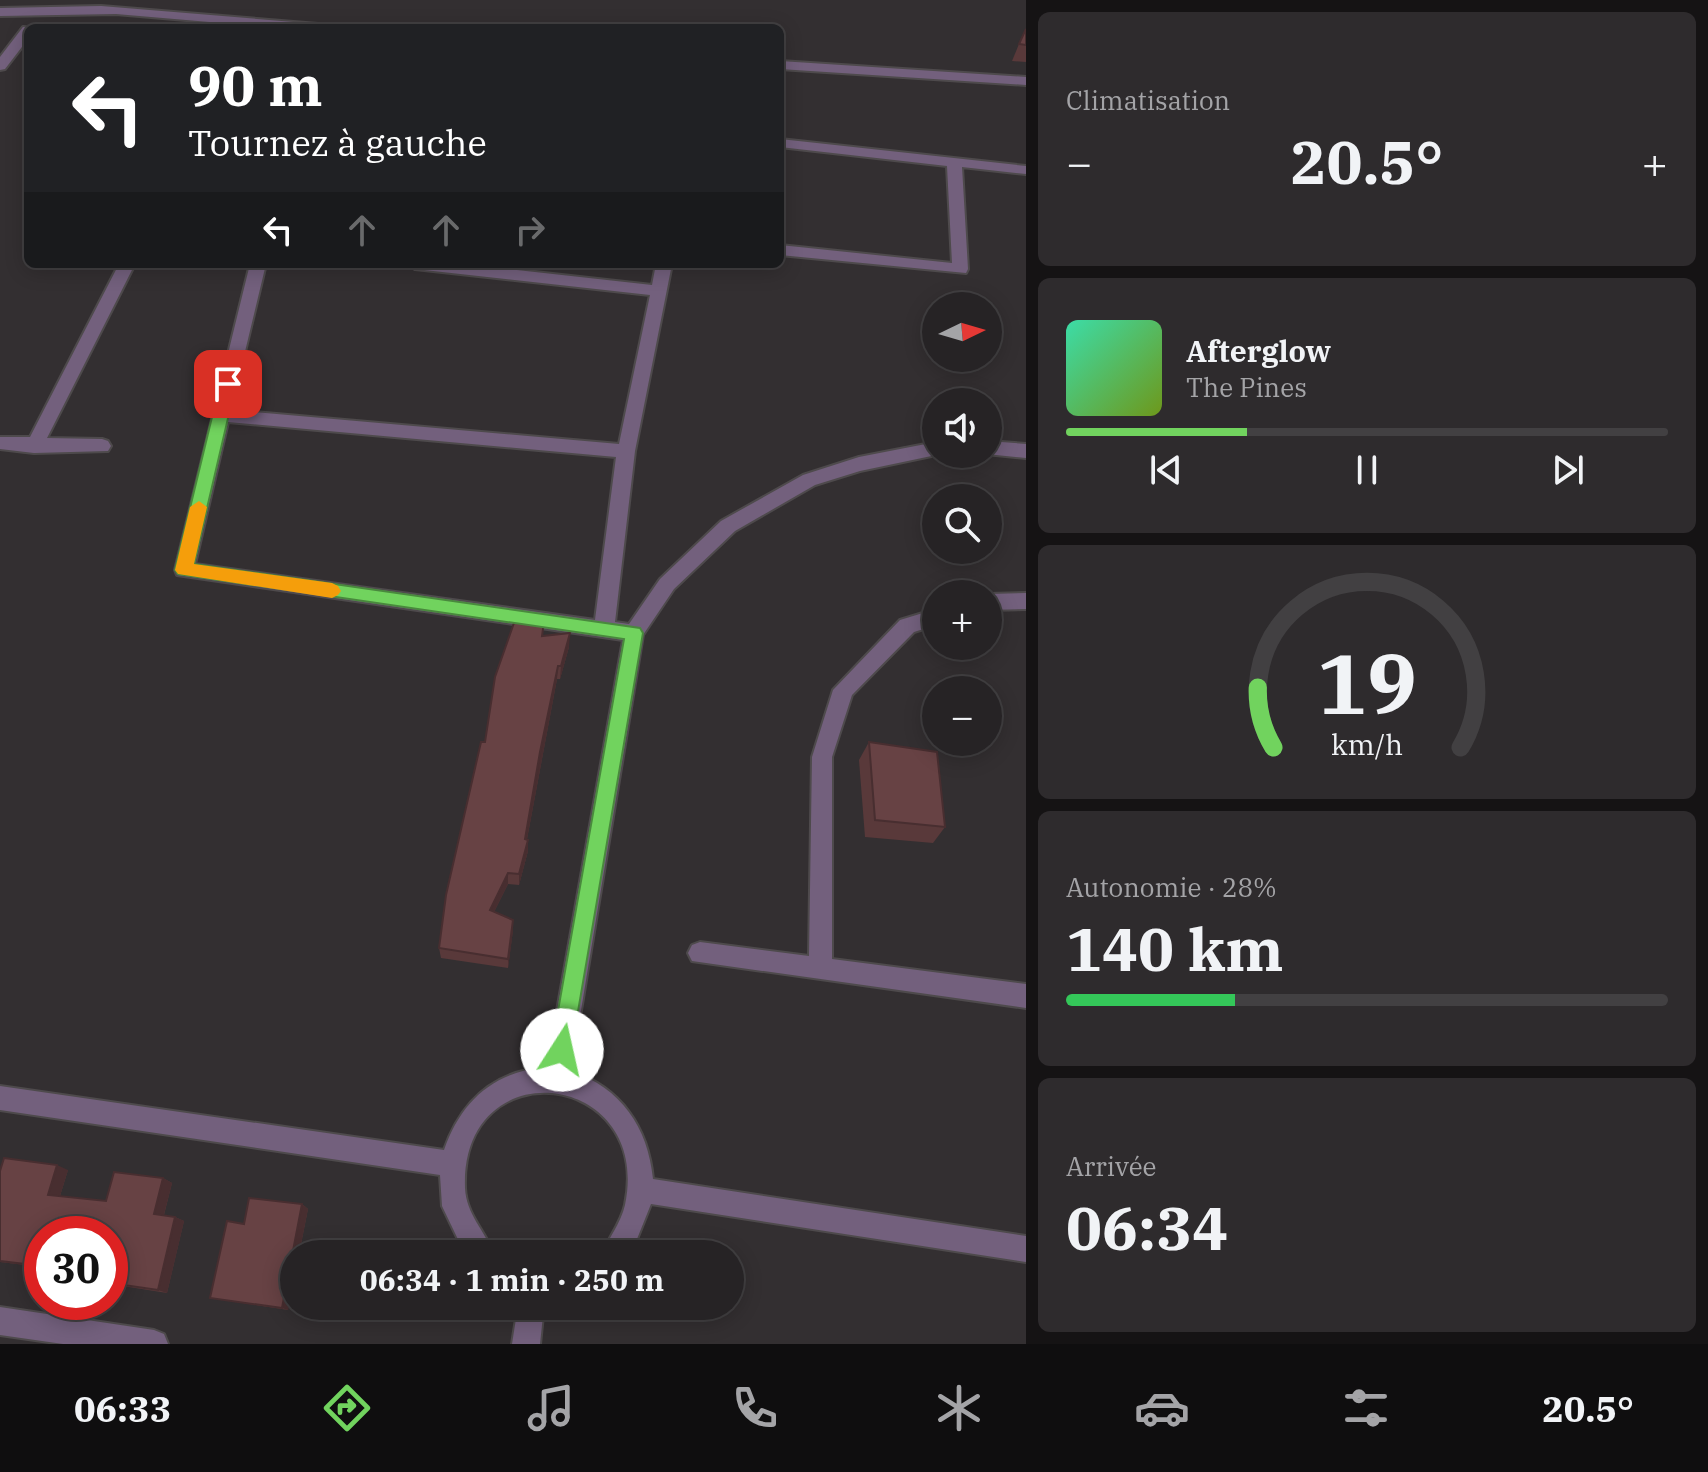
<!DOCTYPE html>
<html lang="fr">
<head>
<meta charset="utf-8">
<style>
  body { margin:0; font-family:"IBM Plex Serif",serif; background:#2e2b2d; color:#f1f3f6; height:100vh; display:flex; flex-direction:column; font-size:30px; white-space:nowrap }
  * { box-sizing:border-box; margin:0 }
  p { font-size:26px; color:#a4a4a7 }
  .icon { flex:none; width:44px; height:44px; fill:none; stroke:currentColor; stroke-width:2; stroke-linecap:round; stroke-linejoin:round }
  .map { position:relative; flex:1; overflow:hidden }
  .sheet { display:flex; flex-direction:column; gap:12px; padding:12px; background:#151314; width:682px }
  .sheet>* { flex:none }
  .banner { position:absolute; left:24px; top:24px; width:760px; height:244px; border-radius:12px; box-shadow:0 4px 20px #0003,0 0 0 2px #424042; background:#202124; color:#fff; overflow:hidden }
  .needle { width:52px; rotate:85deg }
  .fabs { position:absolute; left:922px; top:292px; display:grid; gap:16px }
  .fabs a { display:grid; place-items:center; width:80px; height:80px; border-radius:50%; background:#262325; box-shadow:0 4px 20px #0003,0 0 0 2px #424042; font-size:40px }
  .speed { position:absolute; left:24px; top:1216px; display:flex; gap:16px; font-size:40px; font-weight:700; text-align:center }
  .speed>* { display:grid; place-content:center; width:104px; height:104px; border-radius:50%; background:#262325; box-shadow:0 4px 20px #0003,0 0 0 2px #424042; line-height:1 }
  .speed .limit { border:12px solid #d22; background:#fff; color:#111 }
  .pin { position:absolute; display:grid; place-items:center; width:68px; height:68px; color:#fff; margin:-34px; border-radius:16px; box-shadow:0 4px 12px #0006 }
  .me { position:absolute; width:88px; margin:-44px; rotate:10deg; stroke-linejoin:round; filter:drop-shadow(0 0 6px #0008) }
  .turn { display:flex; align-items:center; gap:28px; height:168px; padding:0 32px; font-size:36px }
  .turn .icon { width:104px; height:104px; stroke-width:2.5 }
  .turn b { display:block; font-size:56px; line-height:68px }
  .lanes { display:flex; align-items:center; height:76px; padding:0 32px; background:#0003; justify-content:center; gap:40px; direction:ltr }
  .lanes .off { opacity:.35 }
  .big { font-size:60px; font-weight:700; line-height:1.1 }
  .sheet .widget { flex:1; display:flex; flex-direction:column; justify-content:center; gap:12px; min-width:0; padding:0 28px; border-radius:12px; background:#2e2b2d }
  .sheet .dial { align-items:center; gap:0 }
  .dial svg { height:208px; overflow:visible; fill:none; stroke:#424042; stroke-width:7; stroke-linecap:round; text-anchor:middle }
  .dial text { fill:#f1f3f6; stroke:none }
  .song { display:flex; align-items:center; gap:24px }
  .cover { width:96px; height:96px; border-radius:12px; background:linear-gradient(135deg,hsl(160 70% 55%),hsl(80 70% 35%)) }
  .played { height:8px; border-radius:4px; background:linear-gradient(90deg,#71d35e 30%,#424042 30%) }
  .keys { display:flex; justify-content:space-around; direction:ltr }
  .heat { display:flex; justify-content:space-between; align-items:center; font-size:44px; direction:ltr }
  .charge { height:12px; border-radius:6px; background:linear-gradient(90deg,#34c759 28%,#424042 0) }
  .trip { position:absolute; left:280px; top:1240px; width:464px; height:80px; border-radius:40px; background:#262325; box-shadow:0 4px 20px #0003,0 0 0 2px #424042; font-weight:700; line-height:80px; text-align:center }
  .tab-bar { display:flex; height:128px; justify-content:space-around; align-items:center; background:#0f0e0f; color:#a4a4a7 }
  .tab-bar .icon { width:56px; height:56px }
  .tab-bar .active { color:#71d35e }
  .tab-bar b { font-size:36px; color:#f1f3f6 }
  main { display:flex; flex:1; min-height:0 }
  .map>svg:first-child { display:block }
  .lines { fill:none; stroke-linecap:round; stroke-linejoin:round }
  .street-casing { stroke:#4e4a4c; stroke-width:4 }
  .street { fill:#73607d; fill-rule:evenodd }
  .wall { fill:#59393a }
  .shaded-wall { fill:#482e30 }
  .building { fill:#674244; stroke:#482e30; stroke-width:2 }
  .route { fill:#71d35e; stroke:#49893d; stroke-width:2 }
  .slow { fill:#f59e0b }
</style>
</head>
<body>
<main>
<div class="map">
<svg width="1026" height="1344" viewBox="0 0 1026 1344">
  <rect width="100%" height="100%" fill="#332f31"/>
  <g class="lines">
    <defs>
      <g id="street">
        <path d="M101,6L318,24L324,28H278L116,14L0,16V8Z"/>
        <path d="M23,27L33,28H28V39L5,69L0,70V57Z"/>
        <path d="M780,61L1026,77V85L780,69Z"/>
        <path d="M780,139L1026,166V174L962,167L968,269L966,273L780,255V245L952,263L947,166L780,147Z"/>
        <path d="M119,264H135L47,438L102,439L108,441L111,446L108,451L34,453L0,449V437H30Z"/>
        <path d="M250,264H266L231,410L619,444L650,295L415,269L407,264H462L652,285L656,264H672L635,451L615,622L629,624L660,579L721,521L803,475L859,457L936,442V454H941L860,471L815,485L735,531L674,589L643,635L571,1071C621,1088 648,1127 653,1179L1026,1236V1262L651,1204L631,1254H602C609,1237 621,1223 625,1205C653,1070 460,1048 465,1188C466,1214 485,1231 494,1254H465L442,1206L440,1175L0,1110V1086L444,1150C461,1101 494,1071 547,1067L623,640L177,575L175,570ZM228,422L616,457L595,620L195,564Z"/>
        <path d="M988,441L1026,444V458L986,454Z"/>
        <path d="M1026,593V609L988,610V594Z"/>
        <path d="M936,609V625L914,632L852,695L832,757V959L1026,984V1008L692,961L688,953L692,945L700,942L809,956L812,757L833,690L900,620Z"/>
        <path d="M518,1306H544L540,1344H512Z"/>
        <path d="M0,1307L154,1330L164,1334L168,1344H63L0,1335Z"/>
      </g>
    </defs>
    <use href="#street" class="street-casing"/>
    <use href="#street" class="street"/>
  </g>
  <g class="wall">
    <path d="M1026,29V62L1012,61L1019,44Z"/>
    <path d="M543,636L569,647L560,679H557L527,839L528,840V851L519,885L508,884L494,912L513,930L508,968L441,958L439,948L485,742Z"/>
    <path d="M869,742L945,827L933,843L865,837L859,760Z"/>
    <path d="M68,1170L60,1196L106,1201L163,1178L172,1183L164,1215L175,1217L184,1221L167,1293L110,1284V1234H42V1267L0,1262V1171Z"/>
    <path d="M302,1204L308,1209L288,1310L210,1298L244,1224Z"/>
  </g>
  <g class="shaded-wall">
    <path d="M570,633L569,647L560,679L561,666Z"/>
    <path d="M558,666L557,679L525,850V839L540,752Z"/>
    <path d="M528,840V851L519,885V874Z"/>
    <path d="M508,873V884L490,920V910Z"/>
    <path d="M513,920V930L508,968V959Z"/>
    <path d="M57,1165L68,1170L59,1199L48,1195Z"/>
    <path d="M163,1178L172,1183L163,1218L154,1214Z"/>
    <path d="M302,1204L308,1209L299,1254H294V1277L288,1310L282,1308Z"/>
    <path d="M175,1217L184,1221L167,1293L158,1290Z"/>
  </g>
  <g class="building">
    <path d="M1026,29V45L1019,44Z"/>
    <path d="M515,620L544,622L542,636L570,633L561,666H558L540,752L525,839L528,840L519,874L508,873L490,910L513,920L508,959L439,948L446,895L481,742H485L495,677Z"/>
    <path d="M869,742L937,752L945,827L875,820Z"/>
    <path d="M4,1158L57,1165L48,1195L106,1201L114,1172L163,1178L154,1214L175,1217L158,1290L110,1283V1234H42V1266L0,1261V1171Z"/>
    <path d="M249,1198L302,1204L282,1308L210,1298L227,1221L244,1224Z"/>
  </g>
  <path class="route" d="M228,379L236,384L194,564L640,628L643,633L570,1058L562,1061L555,1058L551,1050L624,639L178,574L175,570L220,384Z"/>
  <path class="slow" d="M199,501L207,507L194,564L332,583L338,586L341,591L338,595L332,598L178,574L175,570L190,507Z"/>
</svg>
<div class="fabs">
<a><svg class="needle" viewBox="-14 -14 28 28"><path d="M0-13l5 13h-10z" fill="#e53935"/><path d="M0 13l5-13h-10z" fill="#a4a4a7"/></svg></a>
<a><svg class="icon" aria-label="sound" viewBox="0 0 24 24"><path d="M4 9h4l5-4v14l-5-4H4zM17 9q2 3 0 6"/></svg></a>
<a><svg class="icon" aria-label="search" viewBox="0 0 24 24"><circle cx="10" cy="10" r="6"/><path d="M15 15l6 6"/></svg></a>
<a>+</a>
<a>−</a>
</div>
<div class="speed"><div class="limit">30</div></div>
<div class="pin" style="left:228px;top:384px;background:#d93025"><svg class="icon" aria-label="arrive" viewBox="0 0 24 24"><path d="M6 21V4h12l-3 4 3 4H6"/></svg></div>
<svg class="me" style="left:562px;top:1050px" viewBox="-20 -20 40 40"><circle r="19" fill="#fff"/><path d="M0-13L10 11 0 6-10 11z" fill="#71d35e"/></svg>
<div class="trip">06:34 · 1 min · 250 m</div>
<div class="banner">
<div class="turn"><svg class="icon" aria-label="left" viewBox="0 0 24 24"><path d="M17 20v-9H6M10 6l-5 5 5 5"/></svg><div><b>90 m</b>Tournez à gauche</div></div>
<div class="lanes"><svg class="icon" aria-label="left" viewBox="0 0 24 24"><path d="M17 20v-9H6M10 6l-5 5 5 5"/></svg><svg class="icon off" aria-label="ahead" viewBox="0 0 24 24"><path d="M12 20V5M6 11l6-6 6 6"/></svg><svg class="icon off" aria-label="ahead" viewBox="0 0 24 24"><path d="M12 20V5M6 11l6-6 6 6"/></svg><svg class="icon off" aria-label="right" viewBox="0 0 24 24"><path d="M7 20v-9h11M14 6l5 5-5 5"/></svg></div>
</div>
</div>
<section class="sheet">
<div class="widget"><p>Climatisation</p>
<div class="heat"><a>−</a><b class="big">20.5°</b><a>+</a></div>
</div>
<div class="widget">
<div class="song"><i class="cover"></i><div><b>Afterglow</b><p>The Pines</p></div></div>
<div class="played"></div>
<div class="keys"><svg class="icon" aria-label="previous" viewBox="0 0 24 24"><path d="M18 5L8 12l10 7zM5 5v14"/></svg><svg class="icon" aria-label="pause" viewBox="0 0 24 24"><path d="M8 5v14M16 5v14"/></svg><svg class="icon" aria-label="next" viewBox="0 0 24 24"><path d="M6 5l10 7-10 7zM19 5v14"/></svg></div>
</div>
<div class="widget dial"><svg viewBox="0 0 100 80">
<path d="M14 69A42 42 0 1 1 86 69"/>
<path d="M14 69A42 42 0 0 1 8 46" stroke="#71d35e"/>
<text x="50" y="56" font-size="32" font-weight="700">19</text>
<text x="50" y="72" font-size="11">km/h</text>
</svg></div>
<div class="widget"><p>Autonomie · 28%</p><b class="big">140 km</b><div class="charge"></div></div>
<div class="widget"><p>Arrivée</p><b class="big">06:34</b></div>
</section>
</main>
<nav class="tab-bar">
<b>06:33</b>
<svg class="icon active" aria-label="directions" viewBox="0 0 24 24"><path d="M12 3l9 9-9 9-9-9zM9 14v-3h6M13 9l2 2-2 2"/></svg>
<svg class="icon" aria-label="music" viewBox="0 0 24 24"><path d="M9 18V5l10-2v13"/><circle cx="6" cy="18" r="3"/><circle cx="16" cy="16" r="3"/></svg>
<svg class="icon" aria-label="phone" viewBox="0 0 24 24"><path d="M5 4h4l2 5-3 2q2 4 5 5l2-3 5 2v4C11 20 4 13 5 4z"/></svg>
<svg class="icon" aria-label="climate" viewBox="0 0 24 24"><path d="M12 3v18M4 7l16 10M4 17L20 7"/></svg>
<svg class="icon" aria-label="car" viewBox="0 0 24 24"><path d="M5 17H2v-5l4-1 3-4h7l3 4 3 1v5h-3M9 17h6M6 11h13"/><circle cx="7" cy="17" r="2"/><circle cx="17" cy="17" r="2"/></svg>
<svg class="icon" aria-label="filters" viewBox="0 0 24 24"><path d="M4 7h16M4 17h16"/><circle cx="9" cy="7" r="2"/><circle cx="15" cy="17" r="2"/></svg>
<b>20.5°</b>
</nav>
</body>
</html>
